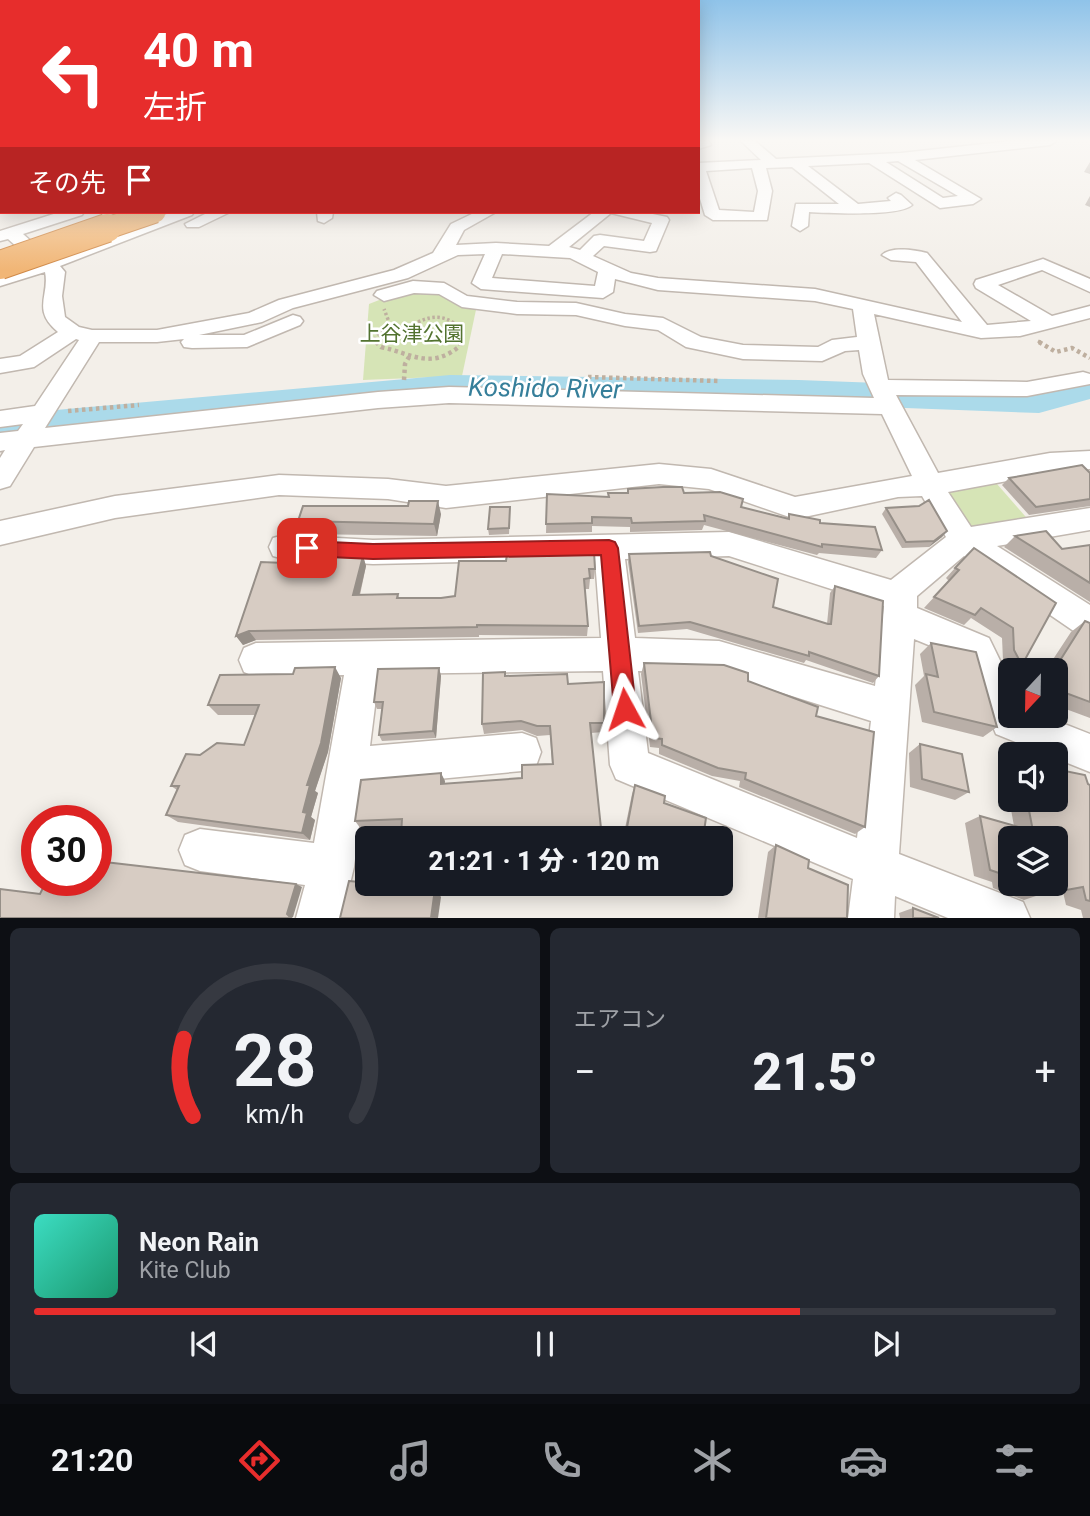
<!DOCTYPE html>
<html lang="ja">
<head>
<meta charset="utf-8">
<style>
  body { margin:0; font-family:Roboto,"Noto Sans JP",sans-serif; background:#242831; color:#f1f3f6; height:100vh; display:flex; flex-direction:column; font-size:26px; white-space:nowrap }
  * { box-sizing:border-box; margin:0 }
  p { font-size:23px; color:#9ea1a6 }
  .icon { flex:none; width:38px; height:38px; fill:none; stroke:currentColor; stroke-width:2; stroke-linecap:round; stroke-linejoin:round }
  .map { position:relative; height:918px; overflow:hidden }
  .details { display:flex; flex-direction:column; gap:10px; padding:10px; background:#0d0f14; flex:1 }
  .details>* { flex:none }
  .hud { position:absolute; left:0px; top:0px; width:700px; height:214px; box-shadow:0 4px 18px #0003; background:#e72d2c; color:#fff; overflow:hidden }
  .needle { width:46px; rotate:202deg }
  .fabs { position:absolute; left:998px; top:658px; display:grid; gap:14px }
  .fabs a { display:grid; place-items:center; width:70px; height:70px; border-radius:10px; background:#171b24; box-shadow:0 4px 18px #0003; font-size:35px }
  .speed { position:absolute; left:21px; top:805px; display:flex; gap:14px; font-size:35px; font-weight:700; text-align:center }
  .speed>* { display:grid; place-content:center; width:91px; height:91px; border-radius:50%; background:#171b24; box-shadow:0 4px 18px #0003; line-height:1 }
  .speed .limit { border:10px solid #d22; background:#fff; color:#111 }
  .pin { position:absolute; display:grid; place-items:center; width:60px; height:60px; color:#fff; margin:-30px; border-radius:14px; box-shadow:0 4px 10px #0006 }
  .me { position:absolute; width:77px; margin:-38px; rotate:355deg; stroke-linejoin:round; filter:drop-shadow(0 0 5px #0008) }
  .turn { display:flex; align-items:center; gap:24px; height:147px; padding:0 28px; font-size:32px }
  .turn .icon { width:91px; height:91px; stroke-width:2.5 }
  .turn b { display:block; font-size:49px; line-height:60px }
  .then { display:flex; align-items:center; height:66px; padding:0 28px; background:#0003; gap:14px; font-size:26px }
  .big { font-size:52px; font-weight:800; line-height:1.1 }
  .details .card { flex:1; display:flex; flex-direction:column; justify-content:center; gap:10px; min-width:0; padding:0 24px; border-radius:10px; background:#242831 }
  .details .dial { align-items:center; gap:0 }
  .dial svg { height:182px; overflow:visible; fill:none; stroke:#363941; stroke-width:7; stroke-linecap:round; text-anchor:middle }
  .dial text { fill:#f1f3f6; stroke:none }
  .song { display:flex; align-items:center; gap:21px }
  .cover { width:84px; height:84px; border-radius:10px; background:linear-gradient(135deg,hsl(170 70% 55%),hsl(160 70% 35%)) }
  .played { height:7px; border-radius:4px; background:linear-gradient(90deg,#e72d2c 75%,#363941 75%) }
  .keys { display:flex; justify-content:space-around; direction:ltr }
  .heat { display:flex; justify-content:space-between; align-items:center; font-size:38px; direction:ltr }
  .details .tiles { flex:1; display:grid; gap:10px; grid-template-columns:1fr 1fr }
  .card:last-child { grid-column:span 2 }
  .trip { position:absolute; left:355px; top:826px; width:378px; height:70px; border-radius:10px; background:#171b24; box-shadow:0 4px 18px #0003; font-weight:800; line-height:70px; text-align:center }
  .tabs { display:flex; height:112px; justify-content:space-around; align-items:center; background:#090b0e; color:#9ea1a6 }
  .tabs .icon { width:49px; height:49px }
  .tabs .selected { color:#e72d2c }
  .tabs b { font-size:32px; color:#f1f3f6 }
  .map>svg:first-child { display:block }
  .green { fill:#d6e4b6 }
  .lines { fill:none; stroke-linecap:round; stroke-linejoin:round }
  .river { fill:#abdaea; fill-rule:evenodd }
  .minor-casing { stroke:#c1b8b0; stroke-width:3 }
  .path-far1 { stroke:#beaf9f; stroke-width:3.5; stroke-dasharray:2.5 2.5; stroke-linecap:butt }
  .path { stroke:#beaf9f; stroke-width:4.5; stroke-dasharray:3.5 3.5; stroke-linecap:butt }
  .minor { fill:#fff; fill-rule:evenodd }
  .highway-bridge-far1-casing { stroke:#d08947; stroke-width:23; stroke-linecap:butt }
  .highway-bridge-casing { stroke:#d08947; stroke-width:30; stroke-linecap:butt }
  .highway-bridge-far1 { stroke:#f1b676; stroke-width:21 }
  .highway-bridge { stroke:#f1b676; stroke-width:28 }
  .wall { fill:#b9afa8; fill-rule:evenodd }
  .shaded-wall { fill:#968f88 }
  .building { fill:#d7ccc3; stroke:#968f88; stroke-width:2 }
  .route { fill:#e72d2c; stroke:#961d1d; stroke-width:2 }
  .labels { text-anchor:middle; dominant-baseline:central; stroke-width:5; stroke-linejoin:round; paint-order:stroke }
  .far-park-label { font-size:21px; fill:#537330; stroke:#fff }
  .water-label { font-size:26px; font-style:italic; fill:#367f9a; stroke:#fff }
</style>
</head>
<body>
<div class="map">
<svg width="1090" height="918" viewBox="0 0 1090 918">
  <rect width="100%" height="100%" fill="#f3efe9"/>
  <g class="green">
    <path d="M405,290L442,292L477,305L462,376L363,380L369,304Z"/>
    <path d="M997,484L1032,524L965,533L941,491Z"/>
  </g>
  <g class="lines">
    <path class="river" d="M450,375L799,380L1039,389L1090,377V399L1039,413L799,404L450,397L56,436L0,444V418L56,410Z"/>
    <defs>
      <g id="minor">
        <path d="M698,141H709L711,145L698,149Z"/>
        <path d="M741,141H755L776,159L901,153L1011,141H1056L1050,145L915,160L981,199L973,204L940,208L869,163L808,166L858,204L891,201L888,198L896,193L901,195L912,205C899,217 830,213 809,212L808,226L800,231L792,226L796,204H839L792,167L766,168L772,191L767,220H713L705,215L698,192V163L761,160ZM898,161L958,196L943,198L886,162ZM752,168L758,191L754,212L719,210L706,171Z"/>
        <path d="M0,144H2V153L0,152Z"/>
        <path d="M0,171H2L0,181Z"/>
        <rect x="0" y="194" width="2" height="10"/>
        <path d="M60,212H84L82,215L23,234L50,258L172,212H194L192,215L60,266L65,272L62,296L65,317L79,327L92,330H157L249,313L279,300L394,270L433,253L451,224L476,212H496L464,230L456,245L496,243L549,246L594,212H643L667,217L669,220L656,251L650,252L604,246L593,256L631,273L658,278L815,289L962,322L916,262L891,260L882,255C891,246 915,250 927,253L987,325L1031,321L976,288L974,284L976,280L1043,259L1090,279V292L1042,270L998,285L1052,316L1090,306V318L1020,336L981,338L874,314L888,380L1027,382L1083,372L1090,374V384L1027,396L896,395L938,473L1050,453L1090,451V469L1050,473L948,492L971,527L1090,508V530L997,546L1090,605V638L1078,634L964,556L917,596V608L989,638L1010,681V716H1044L1090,734V772L1055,758V754H1045L996,734L965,660L914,639L899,854L1023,902L1030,918H948L895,896L894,918H848L853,879L616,779L610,765L603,671L379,674L370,746L522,733L536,738L541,752L536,766L522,771L364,786L354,867L342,918H296L305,885L200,871L185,865L179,850L185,835L200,829L314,843L344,675L256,677L244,672L239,660L244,648L256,643L601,638L595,559L373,564L284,559L273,556L269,547L273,538L284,535L373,540L729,532L891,580L946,537L922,496L898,497L795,519L709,489L659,484L446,508L388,499L279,495L115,518L0,545V521L115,496L279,475L388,479L446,486L659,464L711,469L795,497L912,476L882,414L449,403L378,408L34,447L10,486L0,489V458L5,450L0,451V433L18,431L23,424L0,427V411L35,406L79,340L76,339L34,367L0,373V359L20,356L58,332C31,310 50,295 45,272L0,286V274L35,263L8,239L0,241V231ZM611,213L652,223L644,241L600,235L594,236L580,250L569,247ZM485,254L472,283L481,289L603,298L613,292L615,279L658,290L815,301L853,309L857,337L832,340L818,347L743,345L701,337L663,318L625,314L576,303L517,302L467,296L444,283L413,281L377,291L374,295L384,301L414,293L439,294L462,307L517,314L576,315L625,326L658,330L686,347L743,359L822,361L845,351L859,350L863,374L874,398L449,387L378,392L45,428L99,342H157L184,339L181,342L184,347L192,348L247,347L300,325L303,321L300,317L293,315L244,335H199L262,322L293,308L408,278L458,255ZM502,254L570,258L598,272L595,286L492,278ZM729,556L884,606L875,686L719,641L635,638L625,559ZM638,671L719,673L871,721L857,838L648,753Z"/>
        <path d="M209,212H230L199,227H187L185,224Z"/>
        <path d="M317,212H333L332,218L324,223L318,221Z"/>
      </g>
    </defs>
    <use href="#minor" class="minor-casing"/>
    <g class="path-far1">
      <path d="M418,322C435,314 449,316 462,330L460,343"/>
      <path d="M1038,341L1042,343"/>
      <path d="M377,343L374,340L389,322L384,309"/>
    </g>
    <g class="path">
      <path d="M376,342L381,347C413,354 430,370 460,346L461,342"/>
      <path d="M1039,342L1056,352L1072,348L1090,358"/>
      <path d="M588,377L719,381"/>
      <path d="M404,380L405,364L409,357"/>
      <path d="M68,411L139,405"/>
    </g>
    <use href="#minor" class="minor"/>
    <defs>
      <path id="highway-bridge-far1" d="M102,230L155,212"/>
      <path id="highway-bridge" d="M0,265L107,228"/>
    </defs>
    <use href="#highway-bridge-far1" class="highway-bridge-far1-casing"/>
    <use href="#highway-bridge" class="highway-bridge-casing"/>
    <use href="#highway-bridge-far1" class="highway-bridge-far1"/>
    <use href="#highway-bridge" class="highway-bridge"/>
  </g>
  <g class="wall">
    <path d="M1090,162V174L1084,172Z"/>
    <path d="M1090,196V207L1085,205Z"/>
    <path d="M1090,473V506L1029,515L1002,485L1009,478Z"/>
    <path d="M628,489L684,493L787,519L789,514L820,523L882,550L876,558L819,553L817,555L704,525L702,530L630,532V527L592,526V532L546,533L547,494L608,497V493H627Z"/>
    <path d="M408,506L441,514L437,536L304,534L298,521Z"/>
    <path d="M886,508L947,531L942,537L929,547L902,548L882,514Z"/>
    <path d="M510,513L509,534L489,535L488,529Z"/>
    <path d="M1015,536L1062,549L1090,545V602L1004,547Z"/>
    <path d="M629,554L711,556L773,607L827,624L830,593L835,586L879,676L873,683L806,660L804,663L687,629L638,633L628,562Z"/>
    <path d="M363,556L366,566L360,595L398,594L399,598H441L455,596L459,561L595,569L594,579H590L589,589H585L588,626L587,636L479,635V637L256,640L243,645L236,636L285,563Z"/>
    <path d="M955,568L1056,603L1022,665L1015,670H1010V674L1003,660L1002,638L971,618L964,625L924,608L949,581L946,578Z"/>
    <path d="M1085,621L1090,623V718L1055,705V670H1046L1071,632Z"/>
    <path d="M931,643L997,727L983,737L922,722L915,685L924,676L920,654Z"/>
    <path d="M644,663L748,681L816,716L865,827L855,834L739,787L740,781L712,776L659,754V748L650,747L641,674Z"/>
    <path d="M439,668L441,676L436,738L382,741L379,735L382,709H377L374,702Z"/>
    <path d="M506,676L568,684L604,723L603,732L591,733L602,838H403L401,835V826L361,829L355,821L441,773L445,784L522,778L552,764L550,735L537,736L522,730L484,734L482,724Z"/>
    <path d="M341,678L328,752L315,791L318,793L311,817L315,820L310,840L178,822L166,815L177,790L171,786L200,755L244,745L255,715H218L208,705Z"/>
    <path d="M920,744L969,792L955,800L910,787L909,753Z"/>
    <path d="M1010,763V800H1055L1088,784L1090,785V918H1083L1081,910L1066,905L1063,892L1042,896L1039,895L1024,900L993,888L992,882L974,876L965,823L980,816L1014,826L1008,793L1007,765ZM1010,838L1055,884H1010Z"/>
    <path d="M635,785L664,803L703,838H623L632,794Z"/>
    <path d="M776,845L808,868L847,918H758L768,852Z"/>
    <path d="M913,908L939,918H900L899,913Z"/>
  </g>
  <g class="shaded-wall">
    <path d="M438,501L441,514L437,536L434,524Z"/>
    <path d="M947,531L942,537L929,547L934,541Z"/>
    <path d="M363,556L366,566L357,605L353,595Z"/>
    <path d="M249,631L256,640L243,645L236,636Z"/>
    <path d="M335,667L341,678L328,752L315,791L318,793L311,817L315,820L310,840L302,833L303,812L307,785Z"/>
    <path d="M439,668L441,676L436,738L433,731Z"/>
    <path d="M441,773L445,781L444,792L441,784Z"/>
    <path d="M296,884L302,887L293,917L291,918L287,914Z"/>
    <path d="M435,889L441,897L438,918H431Z"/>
  </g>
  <g class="building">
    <path d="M1082,465L1090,473V499L1036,507L1009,478Z"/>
    <path d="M663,487H682L684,493L720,492L743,499L741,507L789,519V514L820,520V523L875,527L882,550L822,544V547L704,515L705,521L632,523L631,518L592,517V523L546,524L547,494L609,497L608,493H628V489Z"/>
    <path d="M929,500L947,531L934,541L906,542L886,508L919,506Z"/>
    <path d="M409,501H438L434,524L298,521L303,506H408Z"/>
    <path d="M490,507H510L509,528L488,529Z"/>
    <path d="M1046,531L1062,549L1090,545V583L1015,536Z"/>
    <path d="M974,548L1056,603L1022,665L1014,650L1013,628L981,608L975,615L934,597L959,570L955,568Z"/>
    <path d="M594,551L595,569H589L590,578L584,579L588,626L477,625V627L249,631L236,636L261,562L285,563L289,552L363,556L353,595L398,594L397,598H441L455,596L459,561H506L507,554Z"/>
    <path d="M710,552L711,556L778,579L773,607L828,624H831L835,586L883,601L879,676L809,652V656L690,622L639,626L629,554Z"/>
    <path d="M1085,621L1090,623V702L1055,689V670H1054Z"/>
    <path d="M931,643L976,652L997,727L934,712L926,674L938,677Z"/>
    <path d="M644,663L724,665L748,673V681L818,707L816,716L874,732L865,827L745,779L746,773L718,768L662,745V739L653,738Z"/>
    <path d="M335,667L321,743L307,785H310L303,812L307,813L302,833L166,815L179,786H171L186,754L200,755L217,743L244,745L259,705H208L220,675L293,674L295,668Z"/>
    <path d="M439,668L433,731L379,735L383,702H374L378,669Z"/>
    <path d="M505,672V676L567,674L568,684L604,682V723H590L602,838H557V835L518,836V838H485V832L445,837V831L401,835L402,819L355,821L361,780L441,773V784L522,778V765L553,764L550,726H537L521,721L482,724L483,673Z"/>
    <path d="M920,744L962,754L969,792L922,779Z"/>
    <path d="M1055,769L1085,775L1088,784L1090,785V901L1086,900L1083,887L1061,891L1040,884H1055V838H1010V882L1008,876L990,870L980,816L1033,831L1027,800H1055Z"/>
    <path d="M635,785L665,796L664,803L706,818L703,838H625Z"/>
    <path d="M776,845L809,860L808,868L848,885L847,918H766Z"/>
    <path d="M96,861L296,884L287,914L291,918H0V889L40,894L47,880H96Z"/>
    <path d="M349,881L435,889L431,918H340Z"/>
    <path d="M1015,884H1040L1042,894Z"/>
    <path d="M913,908L939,918H913Z"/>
  </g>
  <linearGradient id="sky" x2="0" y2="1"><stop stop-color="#8fc3e9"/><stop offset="0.52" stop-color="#faf8f5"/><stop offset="1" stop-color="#faf8f5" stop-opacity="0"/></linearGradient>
  <rect width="1090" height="270" fill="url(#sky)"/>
  <path class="route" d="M609,540L615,542L618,548L636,709L633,717L625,720L617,717L614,709L601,555L373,559L307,556L300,554L297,548L300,543L307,541L373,544Z"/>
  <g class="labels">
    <g class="far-park-label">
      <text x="412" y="334">上谷津公園</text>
    </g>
    <g class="water-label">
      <text transform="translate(545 388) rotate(1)">Koshido River</text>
    </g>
  </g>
</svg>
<div class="fabs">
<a><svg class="needle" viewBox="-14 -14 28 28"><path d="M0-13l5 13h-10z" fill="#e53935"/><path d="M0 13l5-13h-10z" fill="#9ea1a6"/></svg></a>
<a><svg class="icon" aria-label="sound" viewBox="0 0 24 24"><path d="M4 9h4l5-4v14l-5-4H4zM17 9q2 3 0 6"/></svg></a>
<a><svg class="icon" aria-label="layers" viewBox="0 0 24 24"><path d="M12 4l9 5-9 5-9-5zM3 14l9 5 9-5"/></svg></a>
</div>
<div class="speed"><div class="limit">30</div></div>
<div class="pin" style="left:307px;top:548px;background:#d93025"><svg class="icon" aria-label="arrive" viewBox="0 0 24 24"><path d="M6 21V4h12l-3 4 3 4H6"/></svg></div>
<svg class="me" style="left:625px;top:709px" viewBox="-20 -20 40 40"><path d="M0-17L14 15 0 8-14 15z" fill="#e72d2c" stroke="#fff" stroke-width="4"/></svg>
<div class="trip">21:21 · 1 分 · 120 m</div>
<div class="hud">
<div class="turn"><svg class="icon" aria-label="left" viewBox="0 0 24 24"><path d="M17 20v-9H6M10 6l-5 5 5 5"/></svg><div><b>40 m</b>左折</div></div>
<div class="then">その先<svg class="icon" aria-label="arrive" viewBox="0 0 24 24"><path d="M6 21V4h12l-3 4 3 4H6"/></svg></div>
</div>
</div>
<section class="details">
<div class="tiles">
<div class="card dial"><svg viewBox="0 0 100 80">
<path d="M14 69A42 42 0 1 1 86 69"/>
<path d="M14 69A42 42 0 0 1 10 35" stroke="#e72d2c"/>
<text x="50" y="56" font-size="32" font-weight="700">28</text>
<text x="50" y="72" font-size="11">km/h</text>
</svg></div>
<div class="card"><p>エアコン</p>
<div class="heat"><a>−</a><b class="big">21.5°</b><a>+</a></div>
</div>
<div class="card">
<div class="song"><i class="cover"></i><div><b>Neon Rain</b><p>Kite Club</p></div></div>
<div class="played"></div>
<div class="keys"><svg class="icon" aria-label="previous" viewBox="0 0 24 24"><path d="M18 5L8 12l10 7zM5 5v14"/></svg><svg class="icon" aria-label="pause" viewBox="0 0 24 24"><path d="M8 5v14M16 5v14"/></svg><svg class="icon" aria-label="next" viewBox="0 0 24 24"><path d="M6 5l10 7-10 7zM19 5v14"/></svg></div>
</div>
</div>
</section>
<nav class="tabs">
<b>21:20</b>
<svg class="icon selected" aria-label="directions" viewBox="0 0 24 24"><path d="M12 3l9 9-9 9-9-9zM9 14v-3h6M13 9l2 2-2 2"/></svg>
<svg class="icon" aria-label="music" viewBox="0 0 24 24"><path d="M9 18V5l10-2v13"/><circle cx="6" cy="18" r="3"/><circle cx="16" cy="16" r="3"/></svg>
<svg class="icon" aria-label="phone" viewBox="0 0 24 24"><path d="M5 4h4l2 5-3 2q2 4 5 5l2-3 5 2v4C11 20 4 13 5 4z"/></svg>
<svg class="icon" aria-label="climate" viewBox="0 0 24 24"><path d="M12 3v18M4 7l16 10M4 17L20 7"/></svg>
<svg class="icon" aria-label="car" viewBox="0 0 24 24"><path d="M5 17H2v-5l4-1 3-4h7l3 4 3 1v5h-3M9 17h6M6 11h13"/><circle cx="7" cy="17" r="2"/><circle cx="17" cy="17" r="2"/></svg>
<svg class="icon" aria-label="filters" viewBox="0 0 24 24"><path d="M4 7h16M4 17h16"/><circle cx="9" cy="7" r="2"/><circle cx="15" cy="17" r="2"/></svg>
</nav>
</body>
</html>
